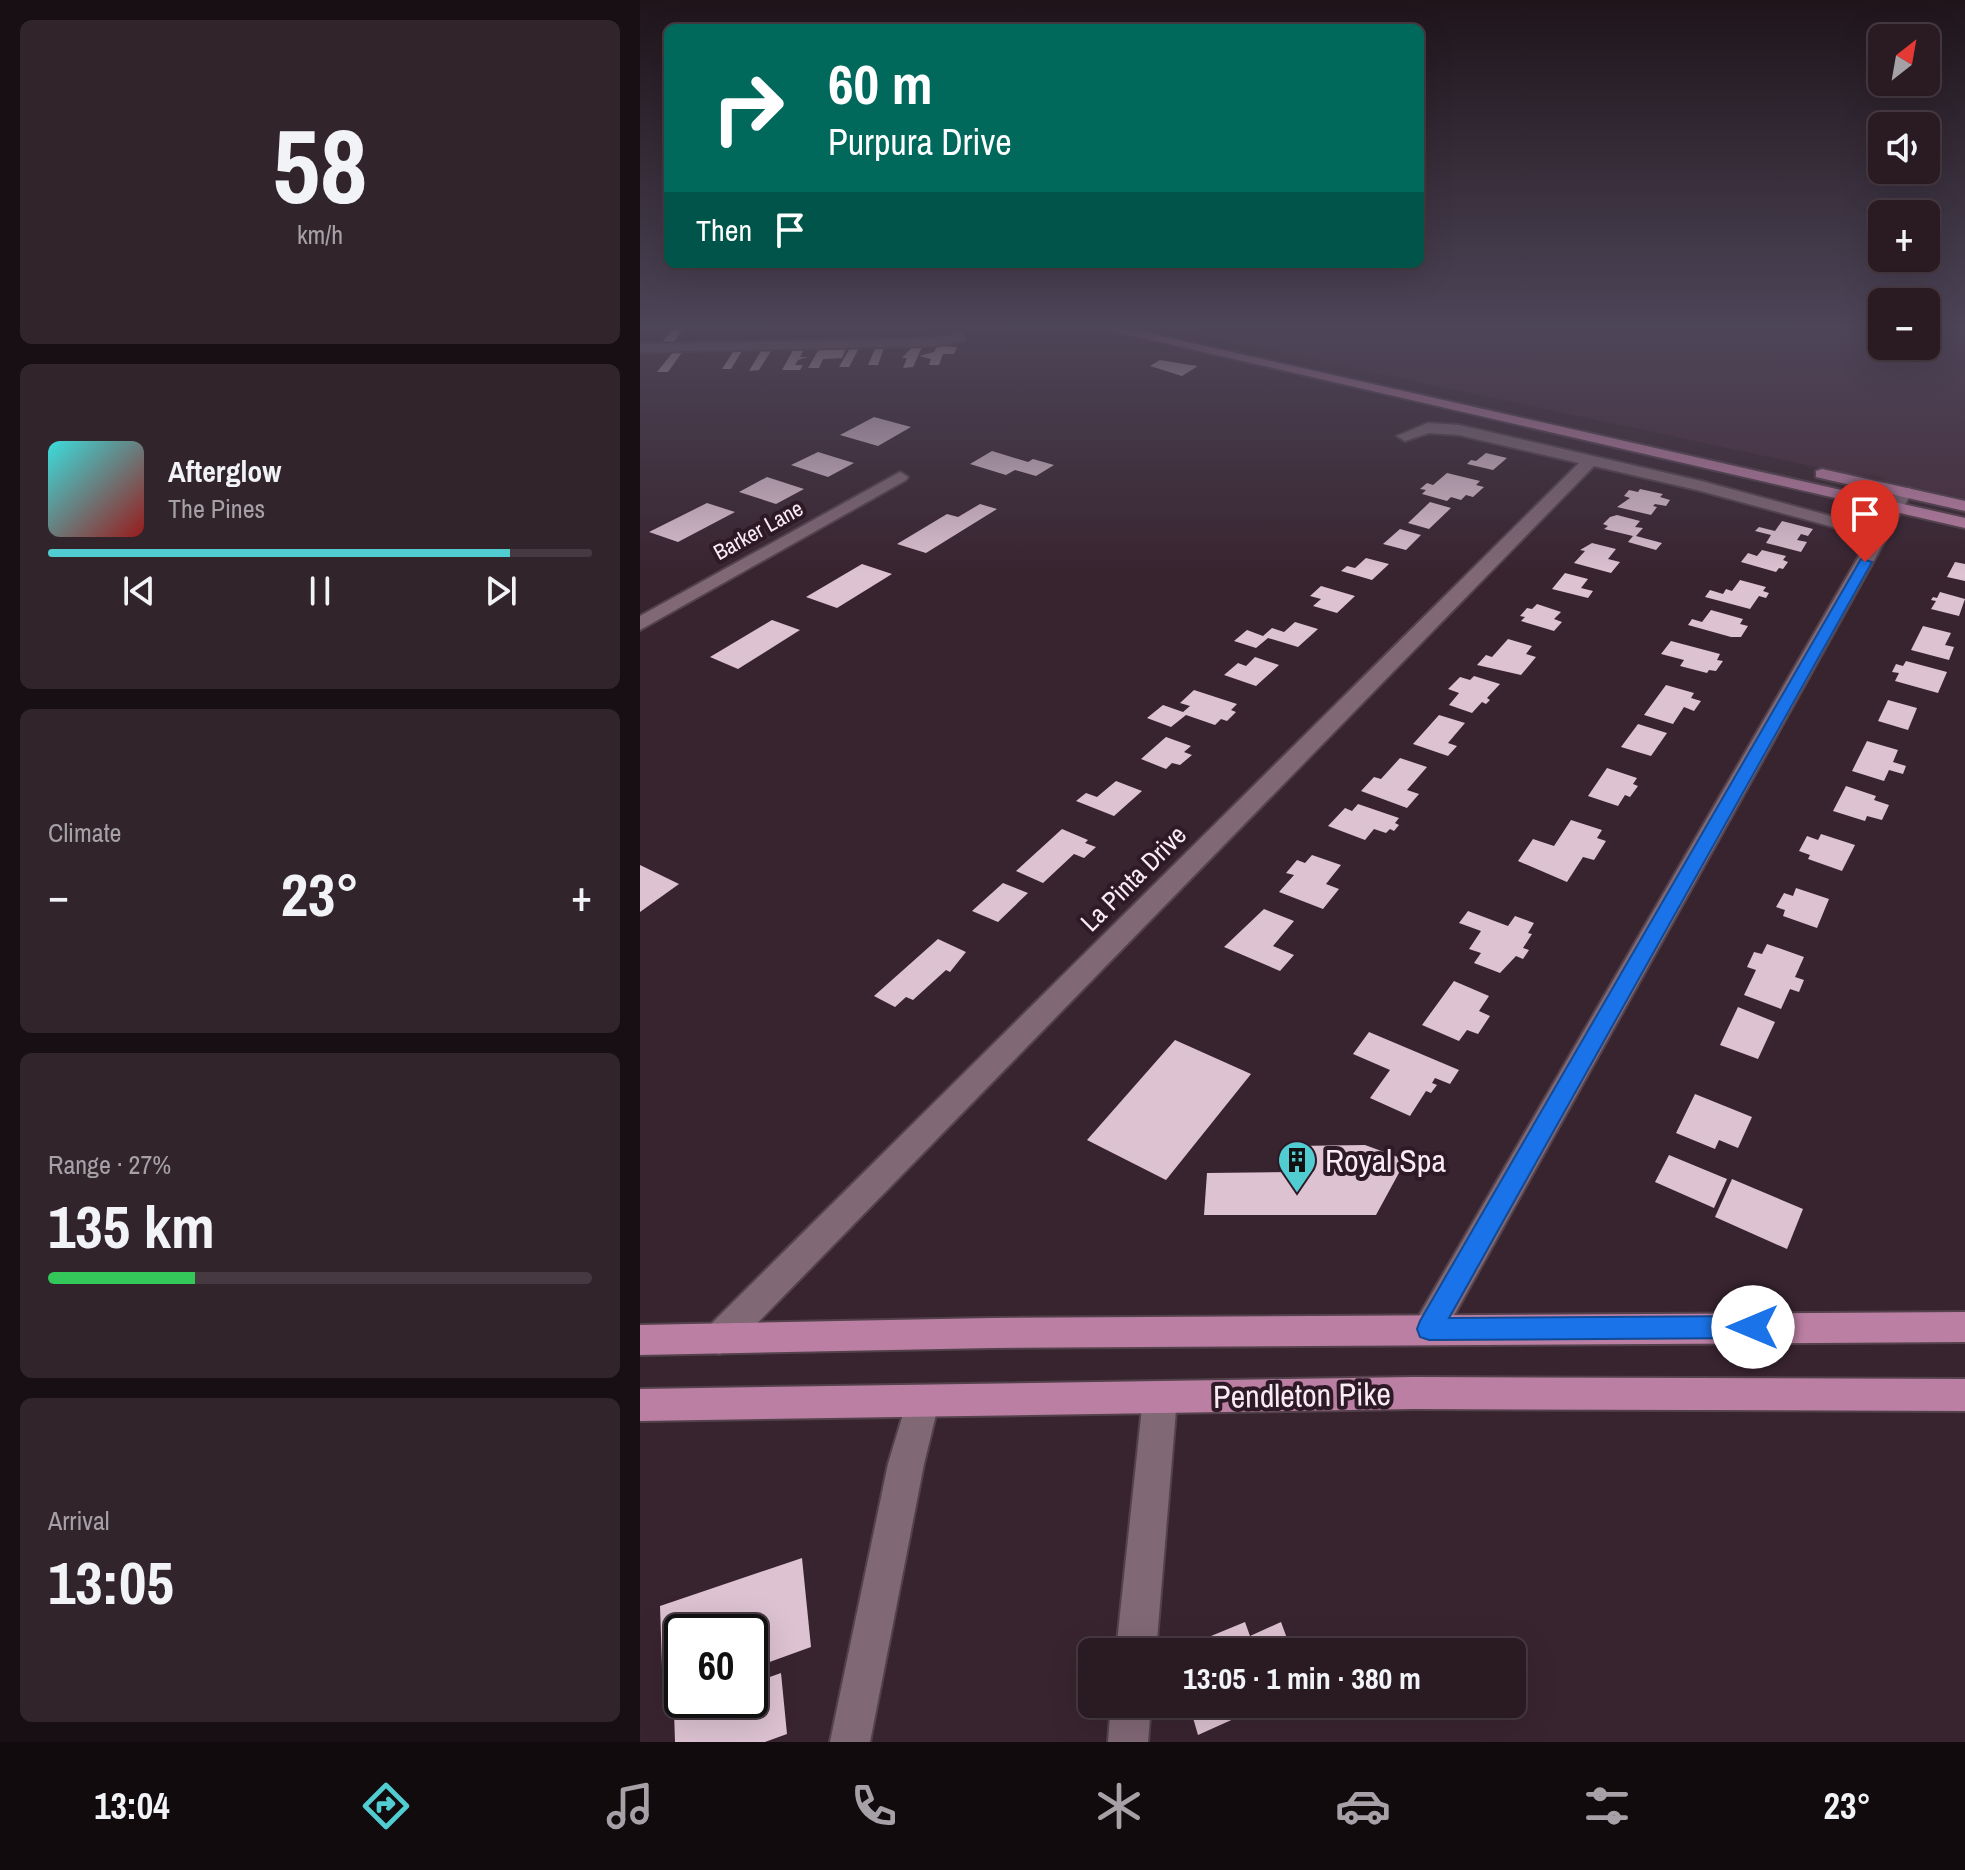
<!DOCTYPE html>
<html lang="en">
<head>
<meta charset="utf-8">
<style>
  body { margin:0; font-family:"Archivo Narrow",sans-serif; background:#32242b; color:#f1f3f6; height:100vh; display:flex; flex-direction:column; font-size:30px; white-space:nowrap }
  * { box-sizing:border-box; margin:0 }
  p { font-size:26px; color:#a5a1a6 }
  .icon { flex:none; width:44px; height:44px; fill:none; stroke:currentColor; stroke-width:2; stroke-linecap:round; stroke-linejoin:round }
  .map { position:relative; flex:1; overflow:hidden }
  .sheet { display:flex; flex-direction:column; gap:20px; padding:20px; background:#170f13; width:640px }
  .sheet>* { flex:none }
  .hud { position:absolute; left:24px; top:24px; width:760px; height:244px; border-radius:12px; box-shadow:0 8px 32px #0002,0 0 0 2px #463941; background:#00695c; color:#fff; overflow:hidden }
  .needle { width:52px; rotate:31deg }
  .buttons { position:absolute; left:1228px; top:24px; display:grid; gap:16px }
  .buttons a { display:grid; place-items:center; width:72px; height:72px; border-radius:12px; background:#2a1b23; box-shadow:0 8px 32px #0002,0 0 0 2px #463941; font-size:40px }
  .speed { position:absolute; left:24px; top:1614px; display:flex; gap:16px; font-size:40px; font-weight:700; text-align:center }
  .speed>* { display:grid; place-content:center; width:104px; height:104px; border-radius:50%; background:#2a1b23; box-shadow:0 8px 32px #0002,0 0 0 2px #463941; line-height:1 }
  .speed .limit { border:4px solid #111; border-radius:12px; background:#fff; color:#111 }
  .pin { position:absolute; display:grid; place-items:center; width:68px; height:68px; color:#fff; margin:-82px -34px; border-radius:50% 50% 50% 0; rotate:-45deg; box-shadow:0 0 8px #0007 }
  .pin .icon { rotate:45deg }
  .me { position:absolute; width:88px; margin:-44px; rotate:270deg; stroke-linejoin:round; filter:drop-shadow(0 0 6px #0008) }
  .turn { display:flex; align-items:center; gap:28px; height:168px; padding:0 32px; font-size:36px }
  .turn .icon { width:104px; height:104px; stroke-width:2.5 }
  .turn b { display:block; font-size:56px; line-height:68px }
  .then { display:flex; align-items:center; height:76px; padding:0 32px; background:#0003; gap:16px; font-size:30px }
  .big { font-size:60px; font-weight:700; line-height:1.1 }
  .sheet .widget { flex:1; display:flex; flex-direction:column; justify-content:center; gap:12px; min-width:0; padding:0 28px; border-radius:12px; background:#32242b }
  .sheet .dial { align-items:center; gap:0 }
  .dial b { font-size:104px; line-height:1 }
  .song { display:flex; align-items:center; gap:24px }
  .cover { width:96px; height:96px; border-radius:12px; background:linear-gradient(135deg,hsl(180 70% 55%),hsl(0 70% 35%)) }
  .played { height:8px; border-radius:4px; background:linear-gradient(90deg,#51ccd1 85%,#463941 85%) }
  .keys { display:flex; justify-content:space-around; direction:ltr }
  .heat { display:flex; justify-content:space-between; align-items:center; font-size:44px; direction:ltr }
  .charge { height:12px; border-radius:6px; background:linear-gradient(90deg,#34c759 27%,#463941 0) }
  .trip { position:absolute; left:438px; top:1638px; width:448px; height:80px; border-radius:12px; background:#2a1b23; box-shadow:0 8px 32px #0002,0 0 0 2px #463941; font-weight:700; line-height:80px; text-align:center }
  .dock { display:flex; height:128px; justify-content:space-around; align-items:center; background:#110b0e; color:#a5a1a6 }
  .dock .icon { width:56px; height:56px }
  .dock .active { color:#51ccd1 }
  .dock b { font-size:36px; color:#f1f3f6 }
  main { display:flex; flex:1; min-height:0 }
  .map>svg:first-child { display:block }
  .built { fill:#452b3a }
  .building { fill:#ddc2d1 }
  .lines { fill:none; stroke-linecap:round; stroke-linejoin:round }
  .street-casing { stroke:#53424c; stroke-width:4 }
  .primary-casing { stroke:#53424c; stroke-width:4 }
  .street { fill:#806875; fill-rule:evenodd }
  .primary { fill:#bb7fa3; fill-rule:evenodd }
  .route { fill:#1a73e8; stroke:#114b97; stroke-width:2 }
  .labels { text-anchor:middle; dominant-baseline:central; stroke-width:8; stroke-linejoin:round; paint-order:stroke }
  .far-street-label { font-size:22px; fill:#f9ebf3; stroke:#2d1a26 }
  .street-label { font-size:26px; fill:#f9ebf3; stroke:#2d1a26 }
  .near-poi-label { font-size:32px; fill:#f9ebf3; stroke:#2d1a26; text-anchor:start }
  .near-street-label { font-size:32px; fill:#f9ebf3; stroke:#2d1a26 }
</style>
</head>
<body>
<main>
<section class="sheet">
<div class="widget dial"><b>58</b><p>km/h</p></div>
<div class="widget">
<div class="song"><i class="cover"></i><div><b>Afterglow</b><p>The Pines</p></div></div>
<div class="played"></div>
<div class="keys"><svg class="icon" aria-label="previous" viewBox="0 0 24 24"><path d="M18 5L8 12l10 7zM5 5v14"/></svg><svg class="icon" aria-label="pause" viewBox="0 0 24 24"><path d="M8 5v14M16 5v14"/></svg><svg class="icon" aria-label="next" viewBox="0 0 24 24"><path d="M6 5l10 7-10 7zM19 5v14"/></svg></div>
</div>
<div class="widget"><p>Climate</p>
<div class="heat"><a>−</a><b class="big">23°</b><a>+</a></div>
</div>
<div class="widget"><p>Range · 27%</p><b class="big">135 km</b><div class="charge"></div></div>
<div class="widget"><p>Arrival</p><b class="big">13:05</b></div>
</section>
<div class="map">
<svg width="1325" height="1742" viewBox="0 0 1325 1742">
  <rect width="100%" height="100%" fill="#38242f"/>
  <path class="built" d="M532,329H1242V346H1286V329H1325V499Z"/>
  <g class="building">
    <path d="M32,329H43L33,343H22Z"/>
    <path d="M297,346L317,347L314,354H303L299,365H289L291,359L279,356L294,352Z"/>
    <path d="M272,347H282L273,367L263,368L267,358H262Z"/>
    <path d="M206,348L202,358L183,359L179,368H168L179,349Z"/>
    <path d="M210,348H219L209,367H199Z"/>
    <path d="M244,348L238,365H228L235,349Z"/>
    <path d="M153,350H164L160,357H168L158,360L155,365H163L160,370H142Z"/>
    <path d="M34,351H43L28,372H17Z"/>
    <path d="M102,351L91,369H82L93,352Z"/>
    <path d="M121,351H131L119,370L109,371Z"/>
    <path d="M520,360L544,364L558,366L542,376L510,366Z"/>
    <path d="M234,417L271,427L238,446L200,435Z"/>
    <path d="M352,451L388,462L393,459L414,465L396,476L375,470L366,475L330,464Z"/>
    <path d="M178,452L214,463L188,477L151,465Z"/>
    <path d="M846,453L867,458L853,470L827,464L831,460L836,461Z"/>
    <path d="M807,473L840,481L836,485L844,487L833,497L826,495L821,500L811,497L807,501L782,494L786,490L780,489L787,483L793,485Z"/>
    <path d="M127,477L164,489L136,504L99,492Z"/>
    <path d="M1000,489L1023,494L1020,497L1030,500L1026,506L1015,504L1013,506L1017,507L1011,515L977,507L990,498L984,496L989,490L998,492Z"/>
    <path d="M790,502L811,508L789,529L768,523Z"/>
    <path d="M67,503L95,512L38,542L9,532Z"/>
    <path d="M340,504L357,509L286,553L257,544L307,514L318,517Z"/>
    <path d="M977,515L1000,521L995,527L1003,528L996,536L1022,543L1016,550L988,542L993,536L964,529L968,526L963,524L970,517Z"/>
    <path d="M1142,521L1173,529L1168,536L1161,534L1157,540L1167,542L1161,552L1126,543L1131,535L1115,531L1119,527L1135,531Z"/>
    <path d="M760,529L781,535L766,550L743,544Z"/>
    <path d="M952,543L976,549L968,559L980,562L971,573L934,563L945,551L940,550Z"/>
    <path d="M1122,550L1146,556L1143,560L1148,562L1143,569L1139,568L1136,572L1101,562L1108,553L1117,556Z"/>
    <path d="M726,558L749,564L732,580L701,571L707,566L715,568Z"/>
    <path d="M1315,562L1325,564V581L1307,577Z"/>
    <path d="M222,564L252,574L197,608L166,597Z"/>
    <path d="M925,573L948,579L941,588L953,591L948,598L912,589Z"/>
    <path d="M1100,580L1126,587L1123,591L1129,593L1126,598L1119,596L1110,609L1065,597L1070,590L1083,594L1086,589L1092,591Z"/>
    <path d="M681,586L715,596L697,613L673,606L681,599L670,596Z"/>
    <path d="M1300,592L1325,599L1319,616L1291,609L1296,601L1291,600L1293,597L1297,598Z"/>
    <path d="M897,604L921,612L914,619L922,622L914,631L881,621L885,617L880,616L887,608L892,609Z"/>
    <path d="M1071,610L1103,619L1100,624L1108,626L1101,637H1091L1048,625L1052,619L1062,622Z"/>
    <path d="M132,620L160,630L98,669L70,657Z"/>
    <path d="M655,622L678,629L658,647L628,638L616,648L594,641L607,630L623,636L632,628L644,632Z"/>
    <path d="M1283,626L1311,633L1305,645L1314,647L1309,660L1271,650Z"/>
    <path d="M868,639L892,646L886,654L896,657L881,675L837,665L846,655L852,657Z"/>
    <path d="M1031,641L1080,654L1077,660L1083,661L1076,671L1069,670L1067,673L1040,666L1044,660L1021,654Z"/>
    <path d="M615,657L639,665L616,686L584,675L598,663L606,666Z"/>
    <path d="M1266,661L1307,672L1298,693L1255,681L1259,673L1252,672L1256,664L1263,666Z"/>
    <path d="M834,676L860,684L847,698L850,700L846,704L842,702L832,713L809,705L819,693L808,689L820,677L830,680Z"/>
    <path d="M1026,685L1054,693L1051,698L1061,701L1054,711L1044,707L1033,724L1004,715Z"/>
    <path d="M554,690L597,704L591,710L596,712L587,721L581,719L575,725L546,715L531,727L507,718L523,705L543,712L550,706L540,703Z"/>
    <path d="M1248,700L1277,708L1268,730L1238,721Z"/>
    <path d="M799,715L825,723L808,743L817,746L808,756L773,744Z"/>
    <path d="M998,724L1027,733L1011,756L981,747Z"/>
    <path d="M526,737L551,746L544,752L552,755L540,765L532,763L526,769L501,759Z"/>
    <path d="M1227,741L1258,750L1253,762L1266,766L1263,774L1249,770L1244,781L1212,771Z"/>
    <path d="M760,758L787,767L767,790L779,794L767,808L721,791L734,777L741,779Z"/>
    <path d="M967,768L997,778L993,784L998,786L990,797L985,795L978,806L948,796Z"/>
    <path d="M476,781L502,791L474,816L436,801L446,793L457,797Z"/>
    <path d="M1206,786L1236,796L1234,800L1249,805L1242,820L1227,816L1225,821L1193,811Z"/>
    <path d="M718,804L759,818L755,823L759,825L754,831L750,829L746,833L734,829L725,840L688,826L705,808L712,811Z"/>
    <path d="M931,820L962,830L957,838L966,841L954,860L943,857L927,882L878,861L893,839L914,846Z"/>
    <path d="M422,829L448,840L445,843L456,847L444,858L434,854L403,883L376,871Z"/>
    <path d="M1181,834L1215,845L1202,871L1168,859L1170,855L1159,851L1167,836L1178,840Z"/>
    <path d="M672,855L701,865L686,884L699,889L683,909L639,892L654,875L646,873L657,860L665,863Z"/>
    <path d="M0,865L39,884L0,912Z"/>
    <path d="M363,883L388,893L358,922L332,911Z"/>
    <path d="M1156,888L1189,899L1177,928L1143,916L1145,910L1136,907L1144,893L1153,896Z"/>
    <path d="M624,909L654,921L633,946L654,955L640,971L584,947Z"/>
    <path d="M828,911L868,926L875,916L894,923L888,933L892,934L883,948L889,950L883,959L876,956L860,973L834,963L841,953L829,949L841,931L819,923Z"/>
    <path d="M298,939L326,952L310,972L306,970L273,1000L266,997L255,1007L234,996Z"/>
    <path d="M1127,944L1164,957L1155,977L1164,980L1159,992L1150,989L1141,1009L1104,995L1116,970L1107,967L1114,952L1122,954Z"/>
    <path d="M814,981L849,996L839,1011L850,1016L838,1034L827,1030L819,1041L782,1025Z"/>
    <path d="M1098,1007L1135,1022L1118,1059L1080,1045Z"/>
    <path d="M729,1032L819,1070L810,1084L795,1078L792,1083L797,1085L791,1093L786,1091L770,1116L730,1098L750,1070L713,1054Z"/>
    <path d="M535,1040L611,1074L526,1180L447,1140Z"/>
    <path d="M1055,1094L1112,1117L1098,1148L1079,1140L1075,1149L1036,1133Z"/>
    <path d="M725,1145L766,1160L736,1215H564L567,1173L655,1172L654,1146Z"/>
    <path d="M1029,1155L1087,1179L1074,1208L1015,1182Z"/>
    <path d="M1092,1179L1163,1209L1147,1249L1075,1217Z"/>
    <path d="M162,1558L171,1647L110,1669V1632H42V1660L22,1667L20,1606Z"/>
    <path d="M605,1622L610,1636L641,1622L652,1652H576L571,1636Z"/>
    <path d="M141,1673L147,1734L125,1742H35L34,1711L65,1700H110V1684Z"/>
    <path d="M549,1704H627L558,1735Z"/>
  </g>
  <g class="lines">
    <defs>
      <g id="street">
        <path d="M319,334L324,335V341L293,346L0,352V344L293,338Z"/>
        <path d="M788,423L819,425L1061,481L1235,528L1258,488H1270L1272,492L801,1339L789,1344L777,1339L773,1329L777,1319L1230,537L1057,490L954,466L91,1350L79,1354L67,1350L62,1339L67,1328L939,463L819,435L789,433L765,441L757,436Z"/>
        <path d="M260,472L268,477L266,480L0,630V616Z"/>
        <path d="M520,1382L532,1387L537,1398L516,1652H476L503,1398L508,1387Z"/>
        <path d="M282,1386L294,1391L299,1402L284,1464L230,1742H190L248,1464L270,1391Z"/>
        <path d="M471,1704H511L508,1742H468Z"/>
      </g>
      <g id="primary">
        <path d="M464,329H490L1325,518V528Z"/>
        <path d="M1182,469L1325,501V511L1176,477V471Z"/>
        <path d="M1325,1312V1342L352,1348L0,1355V1325L352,1318Z"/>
        <path d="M773,1377L1325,1379V1411L773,1409L0,1421V1389Z"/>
      </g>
    </defs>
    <use href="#street" class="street-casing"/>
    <use href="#primary" class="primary-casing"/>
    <use href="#street" class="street"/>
    <use href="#primary" class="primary"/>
  </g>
  <linearGradient id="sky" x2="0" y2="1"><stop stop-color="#1f141a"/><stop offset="0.57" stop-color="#4d4558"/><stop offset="1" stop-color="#4d4558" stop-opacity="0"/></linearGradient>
  <rect width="1325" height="573" fill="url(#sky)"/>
  <path class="route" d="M1221,559L1232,562L809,1318L1113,1316L1122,1319L1126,1327L1122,1335L1113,1338L789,1340L780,1337L777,1329L780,1321Z"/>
  <defs>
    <symbol id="building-pin" viewBox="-11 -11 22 30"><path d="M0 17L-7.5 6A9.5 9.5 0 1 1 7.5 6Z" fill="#51ccd1" stroke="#2d1a26"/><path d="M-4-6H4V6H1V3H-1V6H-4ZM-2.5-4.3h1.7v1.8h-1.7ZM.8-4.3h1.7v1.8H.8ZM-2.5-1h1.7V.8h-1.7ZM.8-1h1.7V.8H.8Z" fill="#111"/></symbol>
  </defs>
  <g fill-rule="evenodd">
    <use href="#building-pin" x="635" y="1138" width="44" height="60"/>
  </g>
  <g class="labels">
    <g class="far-street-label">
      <text transform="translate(118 530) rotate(-29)">Barker Lane</text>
    </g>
    <g class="street-label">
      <text transform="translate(493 878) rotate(-45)">La Pinta Drive</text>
    </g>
    <g class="near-poi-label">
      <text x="685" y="1160">Royal Spa</text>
    </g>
    <g class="near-street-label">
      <text transform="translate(662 1395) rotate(-1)">Pendleton Pike</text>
    </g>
  </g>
</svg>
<div class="buttons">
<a><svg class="needle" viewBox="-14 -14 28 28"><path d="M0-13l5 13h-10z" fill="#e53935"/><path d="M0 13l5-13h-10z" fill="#a5a1a6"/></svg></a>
<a><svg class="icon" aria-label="sound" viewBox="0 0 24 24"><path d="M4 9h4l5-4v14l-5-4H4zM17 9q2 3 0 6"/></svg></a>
<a>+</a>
<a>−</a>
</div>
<div class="speed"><div class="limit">60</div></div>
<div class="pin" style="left:1225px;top:562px;background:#d93025"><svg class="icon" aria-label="arrive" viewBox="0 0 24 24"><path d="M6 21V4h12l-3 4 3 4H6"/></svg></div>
<svg class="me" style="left:1113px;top:1327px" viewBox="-20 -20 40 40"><circle r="19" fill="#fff"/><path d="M0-13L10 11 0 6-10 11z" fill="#1a73e8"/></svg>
<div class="trip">13:05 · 1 min · 380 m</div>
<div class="hud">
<div class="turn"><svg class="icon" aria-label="right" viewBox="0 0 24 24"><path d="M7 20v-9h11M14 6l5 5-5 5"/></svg><div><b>60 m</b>Purpura Drive</div></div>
<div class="then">Then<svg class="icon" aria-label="arrive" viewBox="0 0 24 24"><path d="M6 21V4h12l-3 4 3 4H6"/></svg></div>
</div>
</div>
</main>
<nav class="dock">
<b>13:04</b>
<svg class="icon active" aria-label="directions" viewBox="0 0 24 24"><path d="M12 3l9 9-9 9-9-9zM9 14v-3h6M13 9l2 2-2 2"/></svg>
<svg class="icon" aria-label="music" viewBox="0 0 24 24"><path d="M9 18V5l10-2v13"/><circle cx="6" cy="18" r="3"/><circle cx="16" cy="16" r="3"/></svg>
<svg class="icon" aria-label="phone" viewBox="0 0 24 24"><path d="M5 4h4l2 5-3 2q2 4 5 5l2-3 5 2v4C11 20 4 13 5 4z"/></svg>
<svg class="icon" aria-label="climate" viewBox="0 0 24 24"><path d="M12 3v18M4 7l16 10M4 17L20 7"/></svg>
<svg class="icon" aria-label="car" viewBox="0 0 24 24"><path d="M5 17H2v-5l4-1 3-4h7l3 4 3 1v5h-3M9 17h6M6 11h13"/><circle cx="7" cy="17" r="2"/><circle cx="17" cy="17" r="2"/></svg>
<svg class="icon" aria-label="filters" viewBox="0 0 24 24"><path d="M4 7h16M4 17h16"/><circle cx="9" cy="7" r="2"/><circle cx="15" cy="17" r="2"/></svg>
<b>23°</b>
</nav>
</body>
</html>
